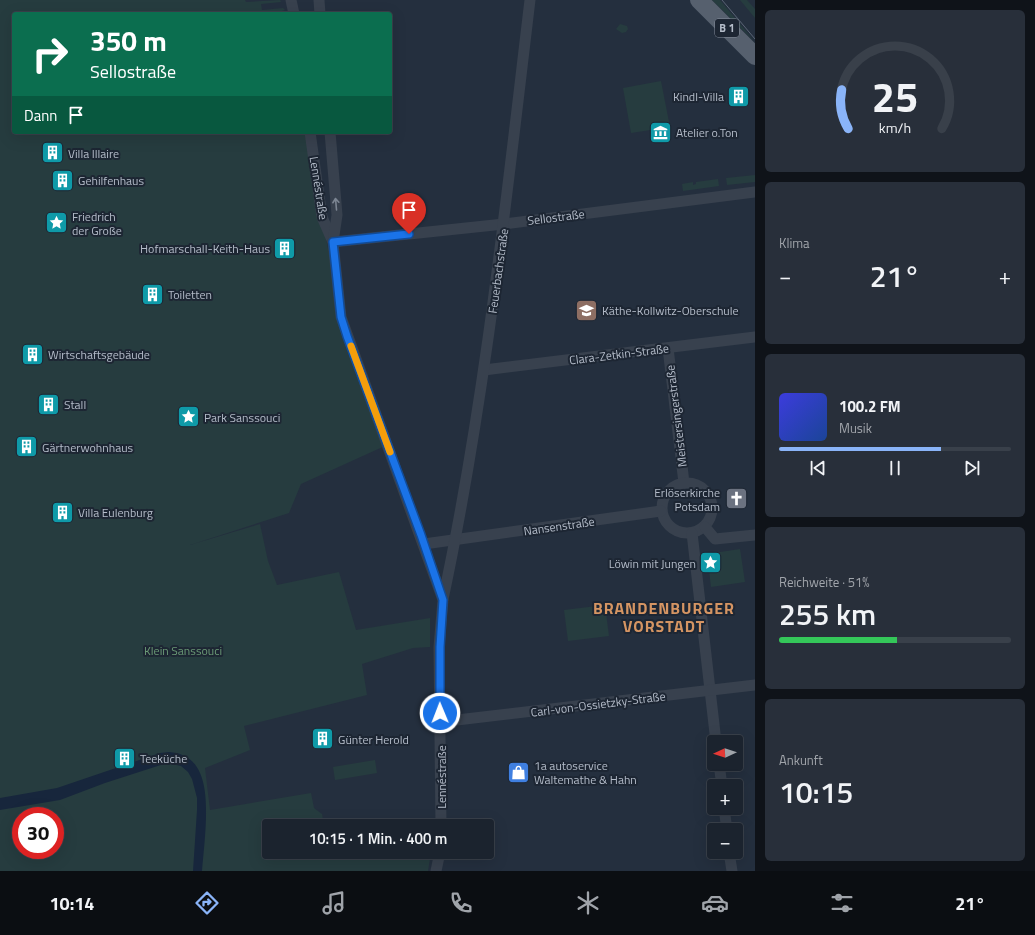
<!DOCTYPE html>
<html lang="de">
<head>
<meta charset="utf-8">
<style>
  body { margin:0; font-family:"Titillium Web",sans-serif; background:#282f3a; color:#f1f3f6; height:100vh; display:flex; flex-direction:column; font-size:15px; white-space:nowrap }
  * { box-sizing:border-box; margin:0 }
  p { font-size:13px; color:#a0a4aa }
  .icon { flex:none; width:22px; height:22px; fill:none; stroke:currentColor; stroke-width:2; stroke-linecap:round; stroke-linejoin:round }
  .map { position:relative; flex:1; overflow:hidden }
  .drawer { display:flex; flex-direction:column; gap:10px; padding:10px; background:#0f1319; width:280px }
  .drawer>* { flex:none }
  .top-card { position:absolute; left:12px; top:12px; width:380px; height:122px; border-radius:4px; box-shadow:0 4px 16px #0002,0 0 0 1px #39404a; background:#0b6e4f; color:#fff; overflow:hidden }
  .needle { width:26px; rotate:267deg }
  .tools { position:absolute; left:707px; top:735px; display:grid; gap:8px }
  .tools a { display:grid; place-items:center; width:36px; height:36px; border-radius:4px; background:#1b232e; box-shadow:0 4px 16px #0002,0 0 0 1px #39404a; font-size:20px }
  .speed { position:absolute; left:12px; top:807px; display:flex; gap:8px; font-size:20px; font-weight:700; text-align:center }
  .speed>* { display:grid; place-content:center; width:52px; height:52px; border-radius:50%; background:#1b232e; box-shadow:0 4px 16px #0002,0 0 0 1px #39404a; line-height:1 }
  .speed .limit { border:6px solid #d22; background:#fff; color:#111 }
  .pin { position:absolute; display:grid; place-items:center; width:34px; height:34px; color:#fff; margin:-41px -17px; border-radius:50% 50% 50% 0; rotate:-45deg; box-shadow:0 0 4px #0007 }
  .pin .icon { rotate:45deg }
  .me { position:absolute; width:44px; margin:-22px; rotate:359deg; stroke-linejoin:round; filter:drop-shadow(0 0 3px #0008) }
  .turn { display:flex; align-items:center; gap:14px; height:84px; padding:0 12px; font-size:18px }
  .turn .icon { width:52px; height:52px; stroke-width:2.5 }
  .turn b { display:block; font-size:28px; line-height:34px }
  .then { display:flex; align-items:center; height:38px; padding:0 12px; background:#0003; gap:8px; font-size:15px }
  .big { font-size:30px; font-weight:600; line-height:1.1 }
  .drawer .card { flex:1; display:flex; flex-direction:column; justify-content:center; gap:6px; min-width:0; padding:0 14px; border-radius:6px; background:#282f3a }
  .drawer .dial { align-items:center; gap:0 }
  .dial svg { height:104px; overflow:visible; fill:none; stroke:#39404a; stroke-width:7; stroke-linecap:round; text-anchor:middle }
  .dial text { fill:#f1f3f6; stroke:none }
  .song { display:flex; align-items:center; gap:12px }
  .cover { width:48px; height:48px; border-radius:6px; background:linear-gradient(135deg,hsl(240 70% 55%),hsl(220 70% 35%)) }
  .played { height:4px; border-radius:2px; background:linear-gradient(90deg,#8ab4f8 70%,#39404a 70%) }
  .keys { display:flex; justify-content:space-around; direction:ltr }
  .heat { display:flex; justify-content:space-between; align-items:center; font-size:22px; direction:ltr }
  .charge { height:6px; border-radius:3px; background:linear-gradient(90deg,#34c759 51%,#39404a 0) }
  .trip { position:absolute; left:262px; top:819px; width:232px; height:40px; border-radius:4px; background:#1b232e; box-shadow:0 4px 16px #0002,0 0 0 1px #39404a; font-weight:600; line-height:40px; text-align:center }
  .tabs { display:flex; height:64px; justify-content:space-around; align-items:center; background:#0b0e12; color:#a0a4aa }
  .tabs .icon { width:28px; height:28px }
  .tabs .on { color:#8ab4f8 }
  .tabs b { font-size:18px; color:#f1f3f6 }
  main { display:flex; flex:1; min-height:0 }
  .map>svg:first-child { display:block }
  .green { fill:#263c3f; fill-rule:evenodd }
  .water { fill:#17263c }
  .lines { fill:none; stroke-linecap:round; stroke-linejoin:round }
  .street { stroke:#38414e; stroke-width:11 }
  .primary { stroke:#56606e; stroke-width:18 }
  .tram { stroke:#5a6575; stroke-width:1 }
  .oneway { stroke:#7c8592 }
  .route-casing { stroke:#114b97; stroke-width:10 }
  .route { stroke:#1a73e8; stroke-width:7 }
  .slow { stroke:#f59e0b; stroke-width:7 }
  .labels { text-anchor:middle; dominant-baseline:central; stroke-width:4; stroke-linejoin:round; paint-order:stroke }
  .shield { fill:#1d2633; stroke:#878f9c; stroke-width:1 }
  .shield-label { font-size:11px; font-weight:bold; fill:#b4bcc9 }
  .poi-label { font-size:12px; fill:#b4bcc9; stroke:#1d2633; text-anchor:start }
  .street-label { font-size:12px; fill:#b4bcc9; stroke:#1d2633 }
  .park-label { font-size:12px; fill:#6b9a76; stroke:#1d2633 }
  .district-label { font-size:16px; font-weight:bold; letter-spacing:1px; fill:#d59563; stroke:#1d2633 }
</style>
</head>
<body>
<main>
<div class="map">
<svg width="755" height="871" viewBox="0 0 755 871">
  <rect width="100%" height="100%" fill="#242f3e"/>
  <g class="green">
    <path d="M0,0H245L246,2L280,0L281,2L261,4L262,10L283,8L285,10L273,14H14V132H310L322,217L341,317L387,445L301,484L289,513L190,545L260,524L268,561L277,585L339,572L356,630L430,618V647L413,648L362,664L367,695L244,726L250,750L205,768L210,810L311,793L314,808L322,814L324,826H269V852H328L330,860L391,852H431L428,871H0ZM21,816H55V850H21Z"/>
    <path d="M712,0H720L755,42Z"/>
    <path d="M740,0H747L755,9V18Z"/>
    <path d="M620,24L627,26L628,29L626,32L622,33L616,29Z"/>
    <path d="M661,81L670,127L631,133L623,88Z"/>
    <path d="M755,175V182L727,185L726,178Z"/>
    <path d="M718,179L719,186L683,191L682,184L693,182V185L696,184V182Z"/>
    <path d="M740,549L745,582L711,587L707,554Z"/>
    <path d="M605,605L609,636L568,641L564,610Z"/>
    <path d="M375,760L377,773L335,780L333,767Z"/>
  </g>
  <path class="water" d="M169,752C183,753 194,759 200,773C211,797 204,845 202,871H193L197,810V798L192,779L188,772L181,766L167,763L105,783L60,800L0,810V798L57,788L160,753Z"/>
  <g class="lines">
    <g class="street">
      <path d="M291,0L294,14"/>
      <path d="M319,0L320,14"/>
      <path d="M310,132L322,217L333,242L341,317L443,600L439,647L441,826"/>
      <path d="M330,132L337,215L333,242"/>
      <path d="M333,242L504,224L755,192"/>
      <path d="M668,348L684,483"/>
      <path d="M484,370L755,337"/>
      <circle cx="687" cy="508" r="25"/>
      <path d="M705,527L715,539L755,535"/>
      <path d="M692,533L716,742"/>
      <path d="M424,544L661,511"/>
      <path d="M443,599C485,402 506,200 530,0"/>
      <path d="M440,722L755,685"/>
      <path d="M719,764L722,786"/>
      <path d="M724,808L727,830"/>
      <path d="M729,852L732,871"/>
      <path d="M436,871L440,852"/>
    </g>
    <path class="primary" d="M699,0L755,56"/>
    <path class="tram" d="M722,0L755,39"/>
  </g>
  <defs><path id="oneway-shaft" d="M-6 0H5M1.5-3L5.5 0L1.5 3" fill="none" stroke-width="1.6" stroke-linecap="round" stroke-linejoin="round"/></defs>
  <use class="oneway" href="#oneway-shaft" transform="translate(336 204) rotate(-95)"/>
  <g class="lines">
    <defs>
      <path id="route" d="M409,234L333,242L341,317L347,336L421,535L443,600L440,647V713"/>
    </defs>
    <use href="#route" class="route-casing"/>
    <use href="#route" class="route"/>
    <path class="slow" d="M351,346L390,452"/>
  </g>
  <defs>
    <symbol id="building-square" viewBox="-11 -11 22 22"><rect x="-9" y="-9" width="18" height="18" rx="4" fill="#0f9aa8" stroke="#1d2633"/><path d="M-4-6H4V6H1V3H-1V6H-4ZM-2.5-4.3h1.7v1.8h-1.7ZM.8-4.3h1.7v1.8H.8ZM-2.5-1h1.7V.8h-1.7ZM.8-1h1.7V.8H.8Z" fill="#fff"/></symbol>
    <symbol id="museum-square" viewBox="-11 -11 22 22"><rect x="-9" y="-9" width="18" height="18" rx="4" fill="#0f9aa8" stroke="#1d2633"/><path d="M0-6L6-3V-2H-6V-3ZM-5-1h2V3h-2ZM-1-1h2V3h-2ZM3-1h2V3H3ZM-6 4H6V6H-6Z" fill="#fff"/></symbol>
    <symbol id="sight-square" viewBox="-11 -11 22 22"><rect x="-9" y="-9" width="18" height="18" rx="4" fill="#0f9aa8" stroke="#1d2633"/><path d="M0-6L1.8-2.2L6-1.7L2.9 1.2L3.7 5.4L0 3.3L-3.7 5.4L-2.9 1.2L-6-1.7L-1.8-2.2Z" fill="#fff"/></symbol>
    <symbol id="school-square" viewBox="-11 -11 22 22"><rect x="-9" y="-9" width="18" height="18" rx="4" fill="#8d6e63" stroke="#1d2633"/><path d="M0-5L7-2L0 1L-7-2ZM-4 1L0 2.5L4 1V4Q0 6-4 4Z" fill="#fff"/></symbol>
    <symbol id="church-square" viewBox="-11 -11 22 22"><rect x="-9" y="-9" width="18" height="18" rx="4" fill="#6b7280" stroke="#1d2633"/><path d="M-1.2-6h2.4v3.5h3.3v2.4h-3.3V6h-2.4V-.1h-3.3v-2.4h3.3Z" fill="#fff"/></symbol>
    <symbol id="shop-square" viewBox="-11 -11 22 22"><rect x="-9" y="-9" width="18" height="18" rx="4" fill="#3f7fe0" stroke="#1d2633"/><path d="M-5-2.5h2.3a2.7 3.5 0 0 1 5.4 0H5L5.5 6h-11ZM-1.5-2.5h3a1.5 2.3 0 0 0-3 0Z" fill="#fff"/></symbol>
  </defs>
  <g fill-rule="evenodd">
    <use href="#building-square" x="726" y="84" width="25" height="25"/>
    <use href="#museum-square" x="648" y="120" width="25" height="25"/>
    <use href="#building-square" x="40" y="140" width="25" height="25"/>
    <use href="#building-square" x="50" y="168" width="25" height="25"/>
    <use href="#sight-square" x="44" y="210" width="25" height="25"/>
    <use href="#building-square" x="272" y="236" width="25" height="25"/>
    <use href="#building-square" x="140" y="282" width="25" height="25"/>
    <use href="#school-square" x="574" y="298" width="25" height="25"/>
    <use href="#building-square" x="20" y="342" width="25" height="25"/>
    <use href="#building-square" x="36" y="392" width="25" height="25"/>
    <use href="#sight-square" x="176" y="404" width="25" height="25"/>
    <use href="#building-square" x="14" y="434" width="25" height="25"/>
    <use href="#church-square" x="724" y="486" width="25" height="25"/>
    <use href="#building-square" x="50" y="500" width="25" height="25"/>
    <use href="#sight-square" x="698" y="550" width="25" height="25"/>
    <use href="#building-square" x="310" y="726" width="25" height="25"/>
    <use href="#building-square" x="112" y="746" width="25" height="25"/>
    <use href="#shop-square" x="506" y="760" width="25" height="25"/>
  </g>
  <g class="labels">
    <rect class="shield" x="715" y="19" width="24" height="18" rx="3"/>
    <g class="shield-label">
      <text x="727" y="28">B 1</text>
    </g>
    <g class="poi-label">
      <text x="724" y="96" text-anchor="end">Kindl-Villa</text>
      <text x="676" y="132">Atelier o.Ton</text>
      <text x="68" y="153">Villa Illaire</text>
      <text x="78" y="180">Gehilfenhaus</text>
      <text x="72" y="216">Friedrich<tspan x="72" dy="14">der Große</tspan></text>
      <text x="270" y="248" text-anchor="end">Hofmarschall-Keith-Haus</text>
      <text x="168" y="294">Toiletten</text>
      <text x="602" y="310">Käthe-Kollwitz-Oberschule</text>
      <text x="48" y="354">Wirtschaftsgebäude</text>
      <text x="64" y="404">Stall</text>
      <text x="204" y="417">Park Sanssouci</text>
      <text x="42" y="447">Gärtnerwohnhaus</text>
      <text x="720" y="492" text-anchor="end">Erlöserkirche<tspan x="720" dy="14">Potsdam</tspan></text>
      <text x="78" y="512">Villa Eulenburg</text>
      <text x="696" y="563" text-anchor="end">Löwin mit Jungen</text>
      <text x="338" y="739">Günter Herold</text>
      <text x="140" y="758">Teeküche</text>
      <text x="534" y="765">1a autoservice<tspan x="534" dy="14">Waltemathe &amp; Hahn</tspan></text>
    </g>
    <g class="street-label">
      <text transform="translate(319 188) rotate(81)">Lennéstraße</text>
      <text transform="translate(556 217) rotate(-7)">Sellostraße</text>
      <text transform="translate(498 271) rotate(-82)">Feuerbachstraße</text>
      <text transform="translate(619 354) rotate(-7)">Clara-Zetkin-Straße</text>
      <text transform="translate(676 416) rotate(-97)">Meistersingerstraße</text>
      <text transform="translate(559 526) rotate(-8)">Nansenstraße</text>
      <text transform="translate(598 704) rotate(-7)">Carl-von-Ossietzky-Straße</text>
      <text transform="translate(441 777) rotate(-90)">Lennéstraße</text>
    </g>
    <g class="park-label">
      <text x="183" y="650">Klein Sanssouci</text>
    </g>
    <g class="district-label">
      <text x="664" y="608">BRANDENBURGER<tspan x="664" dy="18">VORSTADT</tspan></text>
    </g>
  </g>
</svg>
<div class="tools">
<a><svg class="needle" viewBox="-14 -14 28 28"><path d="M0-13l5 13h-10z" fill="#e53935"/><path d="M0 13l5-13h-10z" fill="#a0a4aa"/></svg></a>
<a>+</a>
<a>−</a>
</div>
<div class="speed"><div class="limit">30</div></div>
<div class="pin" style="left:409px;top:234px;background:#d93025"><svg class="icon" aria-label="arrive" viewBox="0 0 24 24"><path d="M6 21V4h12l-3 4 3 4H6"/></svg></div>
<svg class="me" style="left:440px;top:713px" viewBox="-20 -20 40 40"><circle r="17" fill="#1a73e8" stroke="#fff" stroke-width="3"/><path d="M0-11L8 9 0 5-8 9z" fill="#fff"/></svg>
<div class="trip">10:15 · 1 Min. · 400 m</div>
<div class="top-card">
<div class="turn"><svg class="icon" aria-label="right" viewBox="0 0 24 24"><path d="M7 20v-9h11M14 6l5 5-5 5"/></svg><div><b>350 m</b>Sellostraße</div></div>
<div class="then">Dann<svg class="icon" aria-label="arrive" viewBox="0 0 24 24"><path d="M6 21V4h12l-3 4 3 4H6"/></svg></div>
</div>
</div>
<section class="drawer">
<div class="card dial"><svg viewBox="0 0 100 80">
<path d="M14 69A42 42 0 1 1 86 69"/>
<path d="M14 69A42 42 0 0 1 9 39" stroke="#8ab4f8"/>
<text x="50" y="56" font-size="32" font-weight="700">25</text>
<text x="50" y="72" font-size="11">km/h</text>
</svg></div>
<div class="card"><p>Klima</p>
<div class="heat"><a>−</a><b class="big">21°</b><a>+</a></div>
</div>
<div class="card">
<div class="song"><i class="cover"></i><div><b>100.2 FM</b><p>Musik</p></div></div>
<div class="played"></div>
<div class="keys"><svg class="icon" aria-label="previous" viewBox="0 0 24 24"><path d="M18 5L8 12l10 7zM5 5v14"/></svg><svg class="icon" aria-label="pause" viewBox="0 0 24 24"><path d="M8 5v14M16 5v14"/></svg><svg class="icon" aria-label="next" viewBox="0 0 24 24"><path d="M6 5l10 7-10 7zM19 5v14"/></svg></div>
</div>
<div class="card"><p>Reichweite · 51%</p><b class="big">255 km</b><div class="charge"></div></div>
<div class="card"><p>Ankunft</p><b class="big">10:15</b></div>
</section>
</main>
<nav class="tabs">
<b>10:14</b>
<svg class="icon on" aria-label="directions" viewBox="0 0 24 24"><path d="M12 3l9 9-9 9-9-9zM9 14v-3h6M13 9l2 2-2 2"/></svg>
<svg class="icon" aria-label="music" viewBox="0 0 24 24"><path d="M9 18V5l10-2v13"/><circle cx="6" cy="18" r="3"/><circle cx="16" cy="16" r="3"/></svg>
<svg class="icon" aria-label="phone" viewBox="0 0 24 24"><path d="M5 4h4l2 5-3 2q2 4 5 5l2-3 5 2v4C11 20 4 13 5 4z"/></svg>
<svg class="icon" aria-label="climate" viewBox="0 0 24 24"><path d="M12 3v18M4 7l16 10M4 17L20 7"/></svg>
<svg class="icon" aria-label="car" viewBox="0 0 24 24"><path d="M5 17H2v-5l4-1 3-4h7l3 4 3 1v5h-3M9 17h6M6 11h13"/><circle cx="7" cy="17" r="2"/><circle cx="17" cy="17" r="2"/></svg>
<svg class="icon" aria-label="filters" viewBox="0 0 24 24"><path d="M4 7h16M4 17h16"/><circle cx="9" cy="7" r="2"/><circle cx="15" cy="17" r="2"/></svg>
<b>21°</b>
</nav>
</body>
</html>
